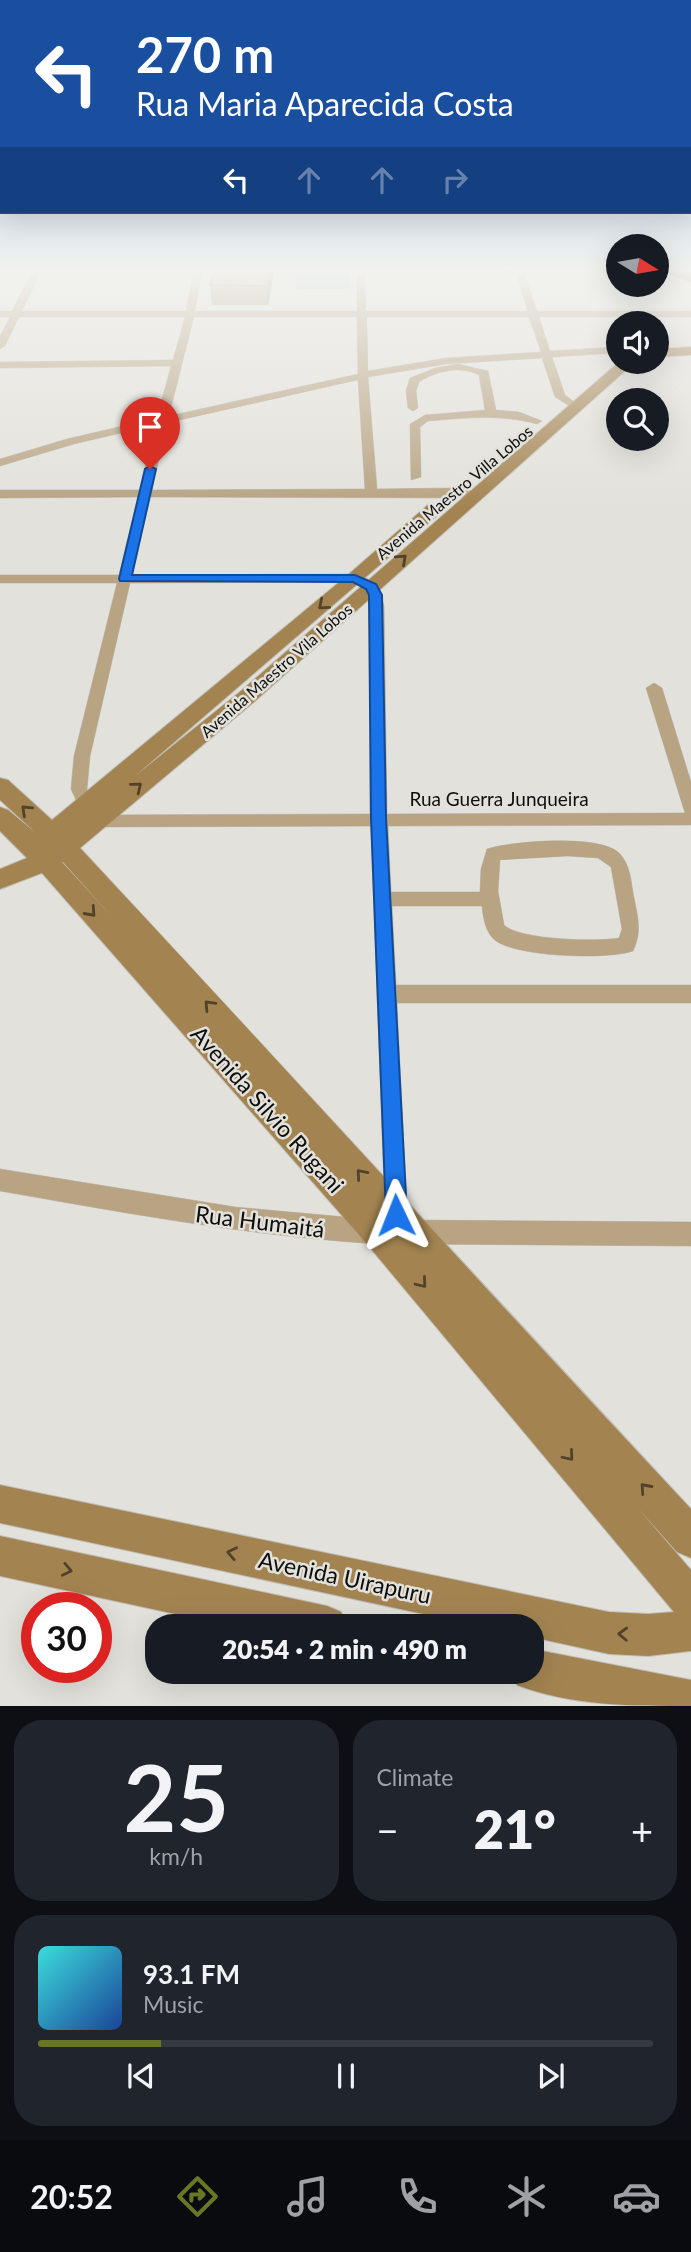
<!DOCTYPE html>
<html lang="en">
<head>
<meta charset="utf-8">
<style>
  body { margin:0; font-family:Lato,sans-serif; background:#20242c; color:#f1f3f6; height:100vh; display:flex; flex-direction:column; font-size:26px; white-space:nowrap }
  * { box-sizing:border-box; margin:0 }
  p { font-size:23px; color:#9ea1a6 }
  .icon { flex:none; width:38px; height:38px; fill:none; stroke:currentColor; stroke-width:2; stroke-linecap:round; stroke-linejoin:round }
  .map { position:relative; height:1706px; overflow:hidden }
  .drawer { display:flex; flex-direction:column; gap:14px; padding:14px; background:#0d0f14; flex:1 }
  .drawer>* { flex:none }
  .hud { position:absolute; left:0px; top:0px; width:691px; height:214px; box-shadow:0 7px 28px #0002; background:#1a4fa0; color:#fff; overflow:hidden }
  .needle { width:46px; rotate:101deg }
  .tools { position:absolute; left:606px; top:234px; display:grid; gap:14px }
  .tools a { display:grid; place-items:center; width:63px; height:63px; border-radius:50%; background:#171b24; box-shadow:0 7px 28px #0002; font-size:35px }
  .speed { position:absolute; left:21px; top:1592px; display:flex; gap:14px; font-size:35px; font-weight:700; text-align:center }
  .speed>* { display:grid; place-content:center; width:91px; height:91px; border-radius:50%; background:#171b24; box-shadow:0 7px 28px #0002; line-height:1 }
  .speed .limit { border:10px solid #d22; background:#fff; color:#111 }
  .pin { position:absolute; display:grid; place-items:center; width:60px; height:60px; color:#fff; margin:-72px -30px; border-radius:50% 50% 50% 0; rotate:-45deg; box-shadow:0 0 7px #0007 }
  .pin .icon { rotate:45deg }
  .me { position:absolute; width:77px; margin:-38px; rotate:358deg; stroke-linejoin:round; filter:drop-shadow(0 0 5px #0008) }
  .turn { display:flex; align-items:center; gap:24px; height:147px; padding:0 21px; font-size:32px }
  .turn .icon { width:91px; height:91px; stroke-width:2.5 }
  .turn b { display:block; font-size:49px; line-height:60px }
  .lanes { display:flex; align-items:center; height:66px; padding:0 21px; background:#0003; justify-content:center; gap:35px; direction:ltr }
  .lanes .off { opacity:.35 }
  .big { font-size:52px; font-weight:800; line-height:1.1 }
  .drawer .tile { flex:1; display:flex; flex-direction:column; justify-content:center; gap:10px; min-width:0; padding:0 24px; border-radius:28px; background:#20242c }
  .drawer .dial { align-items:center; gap:0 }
  .dial b { font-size:91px; line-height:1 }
  .song { display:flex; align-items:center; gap:21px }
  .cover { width:84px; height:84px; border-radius:10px; background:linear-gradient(135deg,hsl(180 70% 55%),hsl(220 70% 35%)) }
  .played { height:7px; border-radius:4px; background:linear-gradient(90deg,#697724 20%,#363941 20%) }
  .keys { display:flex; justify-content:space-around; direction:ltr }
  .heat { display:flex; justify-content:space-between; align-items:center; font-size:38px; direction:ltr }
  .drawer .tiles { flex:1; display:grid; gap:14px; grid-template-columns:1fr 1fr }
  .tile:last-child { grid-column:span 2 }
  .trip { position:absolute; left:145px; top:1614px; width:399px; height:70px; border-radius:28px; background:#171b24; box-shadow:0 7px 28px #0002; font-weight:800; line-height:70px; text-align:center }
  .tab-bar { display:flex; height:112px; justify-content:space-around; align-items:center; background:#090b0e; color:#9ea1a6 }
  .tab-bar .icon { width:49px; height:49px }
  .tab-bar .on { color:#697724 }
  .tab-bar b { font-size:32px; color:#f1f3f6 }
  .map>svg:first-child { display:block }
  .green { fill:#a9cbbb }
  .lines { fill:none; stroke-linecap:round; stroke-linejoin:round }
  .street-casing { stroke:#c1bfba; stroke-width:1 }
  .secondary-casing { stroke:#c1bfba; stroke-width:2 }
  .primary-casing { stroke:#c1bfba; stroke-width:2 }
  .street { fill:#b8a382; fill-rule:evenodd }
  .secondary { fill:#a38451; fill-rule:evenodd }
  .primary { fill:#946d27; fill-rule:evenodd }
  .wall { fill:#a49675 }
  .shaded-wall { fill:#867a5f }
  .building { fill:#bfaf88; stroke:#867a5f; stroke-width:2 }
  .oneway { stroke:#51432b }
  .route { fill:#1a73e8; stroke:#114b97; stroke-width:2 }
  .labels { text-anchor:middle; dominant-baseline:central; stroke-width:5; stroke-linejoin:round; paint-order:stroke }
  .far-street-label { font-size:16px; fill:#0e0e0c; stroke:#e3e1db }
  .street-label { font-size:19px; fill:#0e0e0c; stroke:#e3e1db }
  .near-street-label { font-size:23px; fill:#0e0e0c; stroke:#e3e1db }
</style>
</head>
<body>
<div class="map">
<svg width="691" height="1706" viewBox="0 0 691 1706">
  <rect width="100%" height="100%" fill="#e3e1db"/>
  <path class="green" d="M297,273H350L349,289H296Z"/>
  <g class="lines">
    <defs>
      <g id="street">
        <path d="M0,270H618V273H524L537,311H691V317H539L550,351L618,347V353L552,357L565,395L581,407L576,410L555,397L542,358L446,364L368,377L377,489L453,488L478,492V498L150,497L132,575L356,574L377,583L384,606L387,814L685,813L646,688L654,683L662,688L691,782V825L388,826L391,892H480L481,869L487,849C512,841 600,834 619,853C631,865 631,883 634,898C638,918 642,932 633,951C607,960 519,957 496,941C486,934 483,918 482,906H392L396,985H691V1003H397L407,1213L404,1221L396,1224L388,1221L385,1213L371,826L96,827L90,826L87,821L90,816L96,815L370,814V606L366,588L354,582L130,583L90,756L87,789L94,805L92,809H80L71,789L74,756L117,583H0V575H119L138,497L0,498V490H140L155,425L74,444L0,466V459L67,439L157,418L171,366L0,368V362L173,360L185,317H19L5,346L0,349V336L10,317H0V311H12L31,274H0ZM193,273L186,311H22L40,274ZM202,273H357V311H195ZM365,273H516L528,311H366ZM194,317H357L358,374L169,416ZM367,317H529L541,352L446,358L368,371ZM358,380L365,489L152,490L167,423ZM568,856L598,858L611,867L622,929L619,938C597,942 519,940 504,925L498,891L500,860Z"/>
        <path d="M458,364L488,371L496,410L519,412L542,421L537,424C500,414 466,418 428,421L420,427L421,477L411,480L410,424L425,415L485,410L479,375C460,365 436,371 419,382L416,391L418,408L413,411L408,408L406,391L410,378L435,368Z"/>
        <path d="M0,1169L235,1207L378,1220L386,1224L390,1232L386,1240L378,1244C250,1236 126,1213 0,1191Z"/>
        <path d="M413,1220L691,1222V1246L413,1244L405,1240L401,1232L405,1224Z"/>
      </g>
      <g id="secondary">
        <path d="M691,347V355L656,357V349Z"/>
        <path d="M619,362H635L255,701L80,848C285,1067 486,1290 691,1509V1558L677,1552L637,1507L691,1570V1651L648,1656L609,1654L532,1637V1626H479L0,1523V1485L609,1612L648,1614L674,1612L367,1244L42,873L0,889V869L27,858L0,831V807L8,810L36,833L0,800V778L8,780L52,820L349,574L429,504H441L444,508L441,512L135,776L241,691ZM62,862H63L113,918Z"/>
        <path d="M0,1536L327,1606L341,1612L347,1626H231L0,1576Z"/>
        <path d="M532,1649L691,1680V1706C633,1706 572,1706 517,1685L512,1671H532Z"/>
      </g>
      <path id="primary" d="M657,270H676L691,274V282Z"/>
    </defs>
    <use href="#street" class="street-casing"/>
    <use href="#secondary" class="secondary-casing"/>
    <use href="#primary" class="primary-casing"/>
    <use href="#street" class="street"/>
    <use href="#secondary" class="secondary"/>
    <use href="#primary" class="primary"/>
  </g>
  <path class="wall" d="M273,276L268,305H212L210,285Z"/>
  <path class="shaded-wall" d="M270,270H273V276L268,305L267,286Z"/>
  <path class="building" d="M215,270H270L267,286L210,285Z"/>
  <defs><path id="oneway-chevron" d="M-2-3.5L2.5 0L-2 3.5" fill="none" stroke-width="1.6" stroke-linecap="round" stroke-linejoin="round" transform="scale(1.75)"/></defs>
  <g class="oneway">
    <use href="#oneway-chevron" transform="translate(402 559) rotate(-42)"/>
    <use href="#oneway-chevron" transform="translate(323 605) rotate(140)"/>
    <use href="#oneway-chevron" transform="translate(137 787) rotate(-39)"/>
    <use href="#oneway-chevron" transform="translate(26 810) rotate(-137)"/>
    <use href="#oneway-chevron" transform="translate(91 912) rotate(48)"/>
    <use href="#oneway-chevron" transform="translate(209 1005) rotate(-133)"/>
    <use href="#oneway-chevron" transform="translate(361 1174) rotate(-131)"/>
    <use href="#oneway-chevron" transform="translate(422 1283) rotate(50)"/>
    <use href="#oneway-chevron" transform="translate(569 1456) rotate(50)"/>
    <use href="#oneway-chevron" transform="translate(645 1488) rotate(-132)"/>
    <use href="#oneway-chevron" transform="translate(232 1553) rotate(-168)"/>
    <use href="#oneway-chevron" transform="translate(67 1570) rotate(12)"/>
    <use href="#oneway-chevron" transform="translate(623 1634) rotate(-178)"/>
  </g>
  <linearGradient id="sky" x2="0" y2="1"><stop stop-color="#89b4e0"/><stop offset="0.53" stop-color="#f2f2ef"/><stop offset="1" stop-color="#f2f2ef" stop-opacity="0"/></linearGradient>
  <rect width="691" height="508" fill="url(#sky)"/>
  <path class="route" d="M150,466L156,469L132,575H355L376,584L382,595L386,818L407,1215L404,1223L396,1226L389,1223L386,1215L371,818L369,595L366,589L353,582L120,581L119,579L145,469Z"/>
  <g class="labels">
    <g class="far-street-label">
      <text transform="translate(454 492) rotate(-40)">Avenida Maestro Villa Lobos</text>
      <text transform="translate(276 670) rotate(-41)">Avenida Maestro Vila Lobos</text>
    </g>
    <g class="street-label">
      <text x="499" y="798">Rua Guerra Junqueira</text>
    </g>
    <g class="near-street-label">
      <text transform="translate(268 1109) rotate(48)">Avenida Silvio Rugani</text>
      <text transform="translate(260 1221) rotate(7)">Rua Humaitá</text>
      <text transform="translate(345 1577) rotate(12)">Avenida Uirapuru</text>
    </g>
  </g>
</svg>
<div class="tools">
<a><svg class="needle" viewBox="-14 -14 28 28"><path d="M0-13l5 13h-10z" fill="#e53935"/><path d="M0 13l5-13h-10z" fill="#9ea1a6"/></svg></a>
<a><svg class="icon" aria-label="sound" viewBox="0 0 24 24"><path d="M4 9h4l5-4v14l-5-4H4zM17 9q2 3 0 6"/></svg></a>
<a><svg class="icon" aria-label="search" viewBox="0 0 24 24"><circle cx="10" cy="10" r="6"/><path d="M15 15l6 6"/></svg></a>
</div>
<div class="speed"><div class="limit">30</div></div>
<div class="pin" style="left:150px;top:469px;background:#d93025"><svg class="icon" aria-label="arrive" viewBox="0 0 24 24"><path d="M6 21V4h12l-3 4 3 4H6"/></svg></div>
<svg class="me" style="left:396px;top:1215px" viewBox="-20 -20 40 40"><path d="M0-17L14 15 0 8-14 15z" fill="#1a73e8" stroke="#fff" stroke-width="4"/></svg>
<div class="trip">20:54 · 2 min · 490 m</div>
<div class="hud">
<div class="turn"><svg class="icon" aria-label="left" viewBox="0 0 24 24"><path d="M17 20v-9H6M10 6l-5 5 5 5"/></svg><div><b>270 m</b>Rua Maria Aparecida Costa</div></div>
<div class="lanes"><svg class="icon" aria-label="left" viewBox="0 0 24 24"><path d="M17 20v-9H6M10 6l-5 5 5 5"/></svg><svg class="icon off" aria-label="ahead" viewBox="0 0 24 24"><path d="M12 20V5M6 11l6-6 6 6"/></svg><svg class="icon off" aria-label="ahead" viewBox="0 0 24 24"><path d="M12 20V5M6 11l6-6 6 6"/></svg><svg class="icon off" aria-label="right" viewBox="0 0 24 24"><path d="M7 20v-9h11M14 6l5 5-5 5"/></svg></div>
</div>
</div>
<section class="drawer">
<div class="tiles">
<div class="tile dial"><b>25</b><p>km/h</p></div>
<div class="tile"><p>Climate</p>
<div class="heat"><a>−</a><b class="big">21°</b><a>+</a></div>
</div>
<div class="tile">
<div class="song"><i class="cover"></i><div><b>93.1 FM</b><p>Music</p></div></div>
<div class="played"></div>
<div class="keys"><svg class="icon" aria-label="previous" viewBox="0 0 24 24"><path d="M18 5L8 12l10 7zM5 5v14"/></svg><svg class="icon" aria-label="pause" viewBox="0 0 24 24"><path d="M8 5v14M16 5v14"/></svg><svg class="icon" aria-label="next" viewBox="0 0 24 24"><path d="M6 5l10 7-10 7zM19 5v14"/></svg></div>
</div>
</div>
</section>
<nav class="tab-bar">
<b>20:52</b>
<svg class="icon on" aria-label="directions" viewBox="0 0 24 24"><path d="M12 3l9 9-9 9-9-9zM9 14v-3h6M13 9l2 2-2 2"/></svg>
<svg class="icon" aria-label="music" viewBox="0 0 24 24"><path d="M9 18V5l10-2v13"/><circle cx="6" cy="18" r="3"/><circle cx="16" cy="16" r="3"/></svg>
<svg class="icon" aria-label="phone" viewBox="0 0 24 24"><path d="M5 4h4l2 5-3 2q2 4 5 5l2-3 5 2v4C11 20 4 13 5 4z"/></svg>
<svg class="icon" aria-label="climate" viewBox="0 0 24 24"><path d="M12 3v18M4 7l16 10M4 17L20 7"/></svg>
<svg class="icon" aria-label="car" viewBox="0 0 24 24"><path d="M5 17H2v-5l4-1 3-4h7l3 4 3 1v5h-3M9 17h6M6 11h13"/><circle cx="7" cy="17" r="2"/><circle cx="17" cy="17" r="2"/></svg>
</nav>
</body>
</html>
